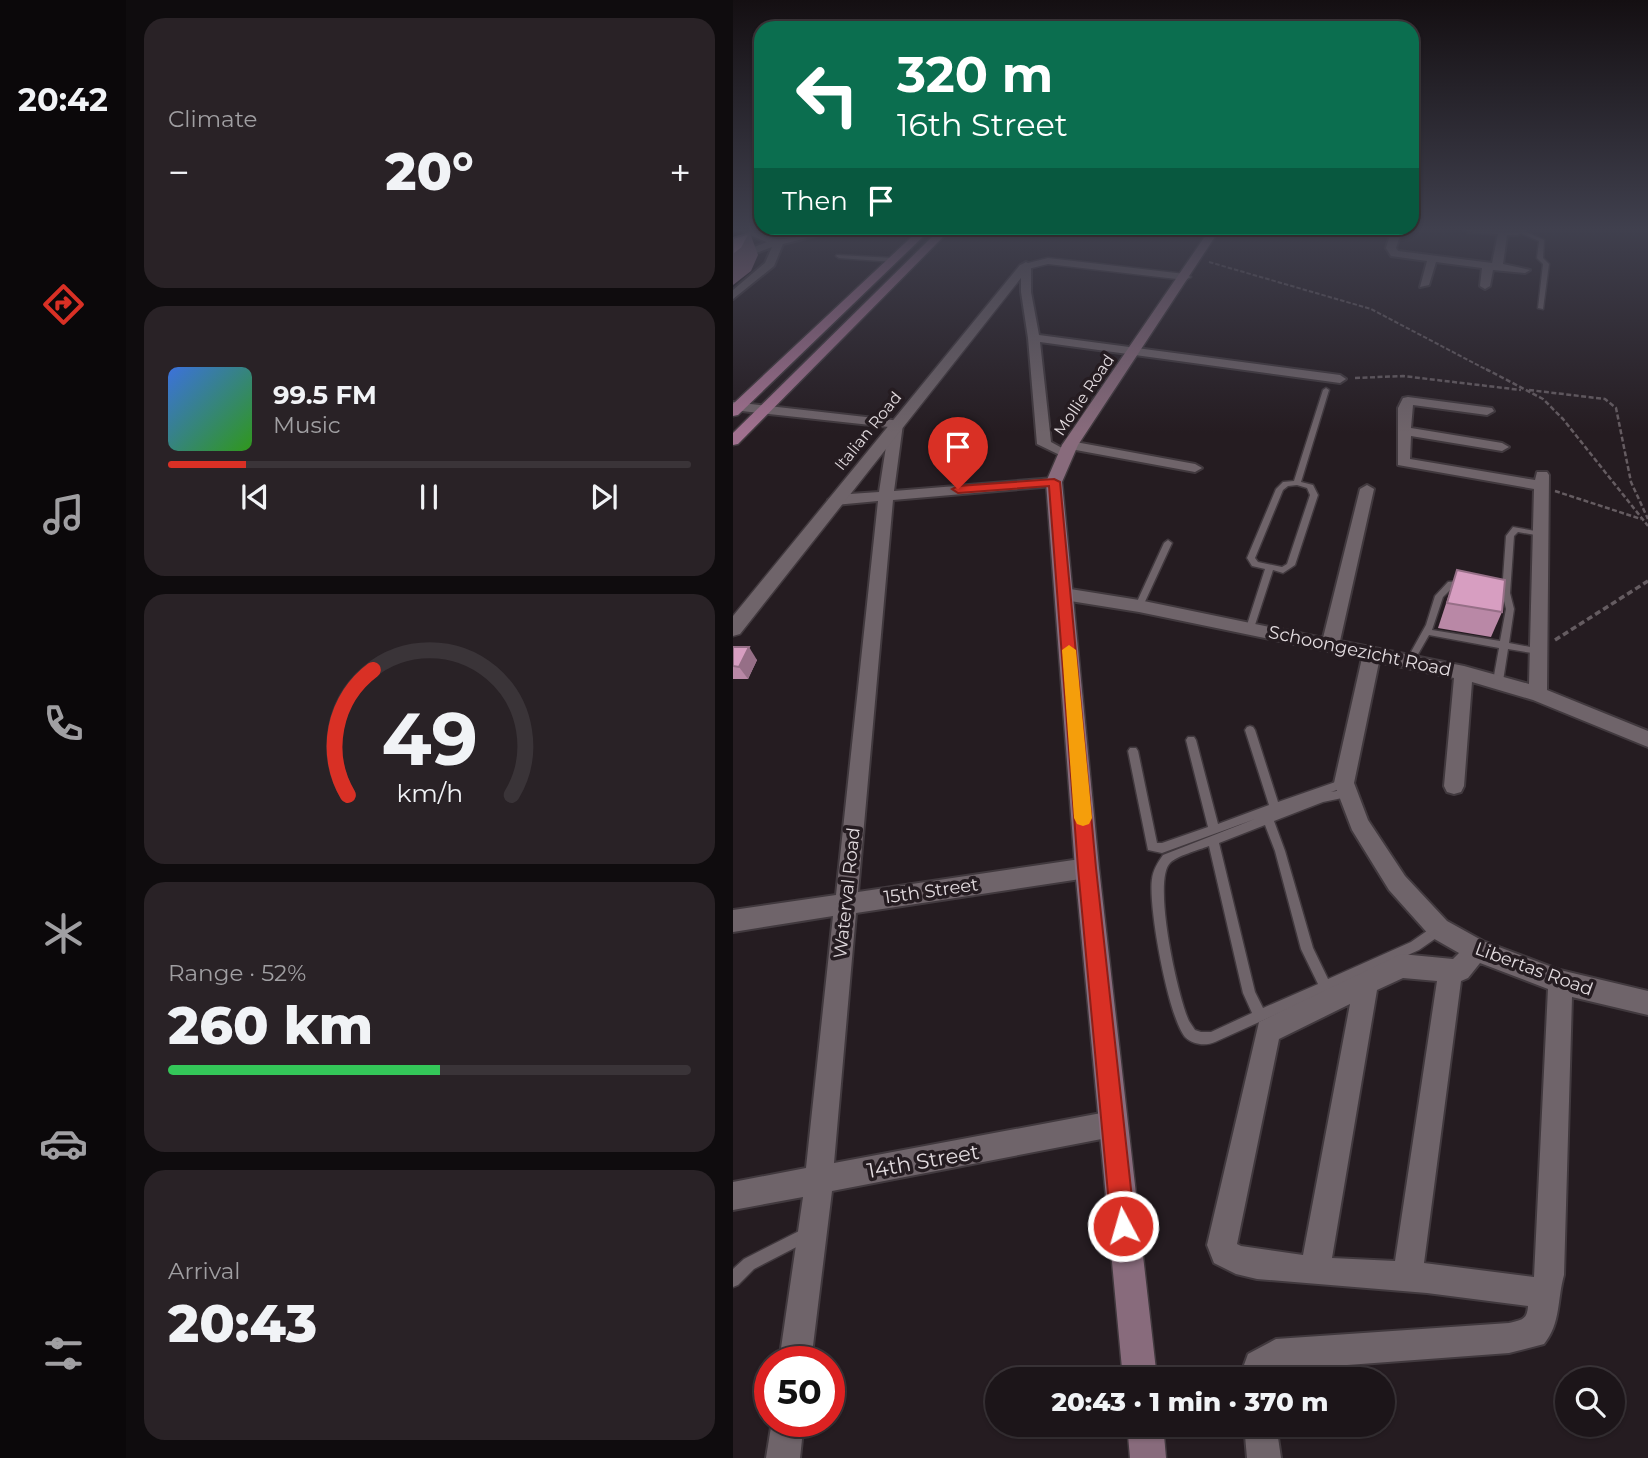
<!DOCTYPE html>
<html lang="en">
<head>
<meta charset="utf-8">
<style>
  body { margin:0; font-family:Montserrat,sans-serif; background:#292226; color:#f1f3f6; height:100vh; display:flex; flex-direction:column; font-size:26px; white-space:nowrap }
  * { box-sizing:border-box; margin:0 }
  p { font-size:23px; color:#a09fa2 }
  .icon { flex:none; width:38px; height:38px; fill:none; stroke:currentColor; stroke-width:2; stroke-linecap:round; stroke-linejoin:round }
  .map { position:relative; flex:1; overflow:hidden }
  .panel { display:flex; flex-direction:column; gap:18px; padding:18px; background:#0f0c0e; width:607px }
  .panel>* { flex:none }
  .hud { position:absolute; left:21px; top:21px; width:665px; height:214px; border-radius:21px; box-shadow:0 2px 5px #0004,0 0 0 2px #3a3438; background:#0b6e4f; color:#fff; overflow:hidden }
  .tools { position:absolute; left:822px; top:1367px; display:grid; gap:14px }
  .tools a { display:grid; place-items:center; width:70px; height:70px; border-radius:50%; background:#1c1519; box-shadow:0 2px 5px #0004,0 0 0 2px #3a3438; font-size:35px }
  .speed { position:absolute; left:21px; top:1346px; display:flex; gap:14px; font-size:35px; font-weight:700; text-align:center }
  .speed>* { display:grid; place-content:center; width:91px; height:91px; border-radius:50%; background:#1c1519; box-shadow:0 2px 5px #0004,0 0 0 2px #3a3438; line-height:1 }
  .speed .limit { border:10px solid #d22; background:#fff; color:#111 }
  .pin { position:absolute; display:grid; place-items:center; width:60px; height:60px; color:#fff; margin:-72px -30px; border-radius:50% 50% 50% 0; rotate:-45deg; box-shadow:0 0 7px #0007 }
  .pin .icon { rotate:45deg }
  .me { position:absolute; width:77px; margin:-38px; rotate:354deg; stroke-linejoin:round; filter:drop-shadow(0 0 5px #0008) }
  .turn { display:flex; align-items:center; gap:24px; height:147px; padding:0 28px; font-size:32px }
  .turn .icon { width:91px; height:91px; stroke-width:2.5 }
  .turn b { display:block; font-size:49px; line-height:60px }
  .then { display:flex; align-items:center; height:66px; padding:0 28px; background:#0003; gap:14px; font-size:26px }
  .big { font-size:52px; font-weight:800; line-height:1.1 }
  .panel .card { flex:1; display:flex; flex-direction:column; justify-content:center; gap:10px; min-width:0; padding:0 24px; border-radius:21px; background:#292226 }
  .panel .dial { align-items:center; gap:0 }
  .dial svg { height:182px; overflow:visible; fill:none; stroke:#3a3438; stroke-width:7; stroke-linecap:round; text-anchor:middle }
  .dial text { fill:#f1f3f6; stroke:none }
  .song { display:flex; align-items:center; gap:21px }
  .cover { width:84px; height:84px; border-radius:10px; background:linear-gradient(135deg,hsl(220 70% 55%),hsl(110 70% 35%)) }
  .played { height:7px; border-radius:4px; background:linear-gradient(90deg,#d93025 15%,#3a3438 15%) }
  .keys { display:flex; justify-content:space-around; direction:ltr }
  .heat { display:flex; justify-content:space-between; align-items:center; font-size:38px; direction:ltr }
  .charge { height:10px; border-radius:5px; background:linear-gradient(90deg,#34c759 52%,#3a3438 0) }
  .trip { position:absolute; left:252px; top:1367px; width:410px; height:70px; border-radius:35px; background:#1c1519; box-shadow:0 2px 5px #0004,0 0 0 2px #3a3438; font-weight:800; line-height:70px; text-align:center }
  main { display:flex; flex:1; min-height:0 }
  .dock { display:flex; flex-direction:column; width:126px; justify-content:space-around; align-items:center; background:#0b080a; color:#a09fa2 }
  .dock .icon { width:49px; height:49px }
  .dock .on { color:#d93025 }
  .dock b { font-size:32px; color:#f1f3f6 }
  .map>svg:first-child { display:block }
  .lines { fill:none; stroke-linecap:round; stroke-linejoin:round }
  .service-casing { stroke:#41393e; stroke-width:3 }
  .minor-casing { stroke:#41393e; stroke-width:4 }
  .tertiary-casing { stroke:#41393e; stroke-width:3 }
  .secondary-casing { stroke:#41393e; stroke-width:3 }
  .primary-casing { stroke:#41393e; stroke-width:3 }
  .path-far2 { stroke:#655c61; stroke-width:2; stroke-dasharray:4.5 2; stroke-linecap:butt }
  .path-far1 { stroke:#655c61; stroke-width:2.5; stroke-dasharray:5 2.5; stroke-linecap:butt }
  .path { stroke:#655c61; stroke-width:3.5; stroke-dasharray:6 3.5; stroke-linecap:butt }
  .service { fill:#6f646a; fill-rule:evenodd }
  .minor { fill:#6f646a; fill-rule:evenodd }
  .tertiary { fill:#6f646a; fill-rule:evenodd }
  .secondary { fill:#886b7c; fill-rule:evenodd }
  .primary { fill:#a1718f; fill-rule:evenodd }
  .wall { fill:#b988a6 }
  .shaded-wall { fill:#966f87 }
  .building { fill:#d79ec1; stroke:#966f87; stroke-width:2 }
  .route { fill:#d93025; stroke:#8d1f18; stroke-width:2 }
  .slow { fill:#f59e0b }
  .labels { text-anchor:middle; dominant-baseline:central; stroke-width:7; stroke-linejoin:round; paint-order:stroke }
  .far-street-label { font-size:16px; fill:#e2dbdf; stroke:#251c21 }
  .street-label { font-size:18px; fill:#e2dbdf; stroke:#251c21 }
  .near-street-label { font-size:21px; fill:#e2dbdf; stroke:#251c21 }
</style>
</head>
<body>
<main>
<nav class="dock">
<b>20:42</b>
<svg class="icon on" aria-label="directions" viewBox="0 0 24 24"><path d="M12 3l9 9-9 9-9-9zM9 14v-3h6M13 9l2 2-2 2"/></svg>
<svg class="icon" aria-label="music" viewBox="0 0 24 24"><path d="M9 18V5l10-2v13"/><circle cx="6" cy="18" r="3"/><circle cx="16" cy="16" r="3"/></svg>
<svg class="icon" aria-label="phone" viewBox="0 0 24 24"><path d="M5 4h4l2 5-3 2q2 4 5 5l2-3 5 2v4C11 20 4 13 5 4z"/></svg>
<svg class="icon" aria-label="climate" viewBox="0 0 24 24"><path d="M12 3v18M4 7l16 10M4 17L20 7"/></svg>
<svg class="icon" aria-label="car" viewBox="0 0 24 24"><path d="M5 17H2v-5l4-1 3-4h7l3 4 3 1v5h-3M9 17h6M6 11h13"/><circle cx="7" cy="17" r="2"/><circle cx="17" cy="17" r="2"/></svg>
<svg class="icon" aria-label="filters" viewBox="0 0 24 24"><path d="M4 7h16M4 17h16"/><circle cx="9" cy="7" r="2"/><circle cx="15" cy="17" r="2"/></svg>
</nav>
<section class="panel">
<div class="card"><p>Climate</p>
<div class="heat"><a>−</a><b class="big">20°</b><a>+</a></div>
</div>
<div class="card">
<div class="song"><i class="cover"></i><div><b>99.5 FM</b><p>Music</p></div></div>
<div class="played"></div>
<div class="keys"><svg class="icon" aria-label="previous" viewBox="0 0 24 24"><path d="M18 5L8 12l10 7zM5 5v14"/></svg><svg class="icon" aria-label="pause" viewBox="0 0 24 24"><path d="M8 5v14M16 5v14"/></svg><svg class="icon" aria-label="next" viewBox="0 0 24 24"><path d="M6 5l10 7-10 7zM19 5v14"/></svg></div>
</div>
<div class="card dial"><svg viewBox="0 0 100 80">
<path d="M14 69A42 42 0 1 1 86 69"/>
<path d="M14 69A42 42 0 0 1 25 14" stroke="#d93025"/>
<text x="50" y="56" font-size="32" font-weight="700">49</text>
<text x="50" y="72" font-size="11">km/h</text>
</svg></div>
<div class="card"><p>Range · 52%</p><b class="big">260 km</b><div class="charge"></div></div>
<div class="card"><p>Arrival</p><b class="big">20:43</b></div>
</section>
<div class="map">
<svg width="915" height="1458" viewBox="0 0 915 1458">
  <rect width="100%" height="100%" fill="#251c21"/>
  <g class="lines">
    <defs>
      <g id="service">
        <path d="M785,230H789L811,240L810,258L816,264L810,309L805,308L810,264L804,258L806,241L785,232Z"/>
        <path d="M104,255L161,258L164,260L161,262L106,258L103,256Z"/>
        <path d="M593,388L596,390L568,482L580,485L585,495L562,565L550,573L540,570L521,628L517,631L514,630L513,628L532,569L519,566L514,558L543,489L550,482L561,481L590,390ZM564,485L574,488L577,495L554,564L549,567L525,562L522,558L550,490L555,486Z"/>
        <path d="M780,527L808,532L812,534L808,536L785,532L781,536L777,593L781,609L776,643L808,649L809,651L808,653L805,654L775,649L770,681L765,684L760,681L766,648L696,635L680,663H674L673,661L693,625L702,596L715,582C720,581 731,581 734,585L730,588L720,587L710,597L699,630L767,641L773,609L769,593L773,536Z"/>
        <path d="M435,540L439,543L410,606L406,609L403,608L402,606L431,543Z"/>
        <path d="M517,726L520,727L522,730L545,802L611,779L615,780L616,783L615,786L598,792L615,789L619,790L620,793L619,796L590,802L541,821L552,851L580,948L595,979L678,942L701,926L705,925L709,926L711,930L709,934L686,950L482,1042C473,1046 460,1045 452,1037C435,1016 415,906 419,879C420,870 425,862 430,855L522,819L429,853L415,850L395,751L397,748H403L405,751L424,843H429L475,827L453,740L455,737H461L463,740L485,824L536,805L512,730L514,727ZM532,825L542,851L568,949L585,984L530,1008L522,992L486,843ZM476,846L510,993L519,1013L478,1032H468L462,1030C460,1027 458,1024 456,1021C445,998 419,881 437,863C443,856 466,850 476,846Z"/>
        <path d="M76,1226L81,1228L83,1233L81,1238L21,1269L5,1285L0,1287V1269L11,1259Z"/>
      </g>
      <g id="minor">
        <path d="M1,229C17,229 28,236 44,239C59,241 89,229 109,229L50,244L41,266L0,299V290L32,263L39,247L0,262V255L34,242Z"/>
        <path d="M659,229H669L663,248L665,251L759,263L765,234L735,232L730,229H796L785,235H774L770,264L797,270L792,273L760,270L757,286L752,289L747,286L749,268L703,262L696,285L687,287L694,261L658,256L653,248Z"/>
        <path d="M293,262L298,265V292L306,335L607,375L613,379L607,383L307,342L318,442L340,454L333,458L304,444L295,338L288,292V265Z"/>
        <path d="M675,397L759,408L761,411L754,415L680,405L678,428L769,443L776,447L769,451L678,436L677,459L802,480L804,472H814L816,475L814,690L915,731V747L800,700L739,682L731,786L728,792L721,794L714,792L711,786L721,678L646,662L621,783L635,820L672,876L714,921L750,941L827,970L915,991V1015L839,997L831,1275C824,1300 828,1323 811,1344L776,1353L547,1370L538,1379H506L515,1354L543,1339L776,1323C789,1320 794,1320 795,1306L694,1293L524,1279L503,1274L481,1263L474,1245L526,1022L668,954L720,959L726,953L698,937L656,890L619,830L601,783L629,658L406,612L331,600L323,594L331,588L406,600L590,638L627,489L634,485L641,489L607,641L731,666L796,684L801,489L665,465V408L670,398ZM747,963L815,989L801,1277L691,1263L728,981L735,978ZM670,978L704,981L662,1261L599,1258L644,990ZM617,1004L570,1255L508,1246L504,1244L546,1039Z"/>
        <path d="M0,402L168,421L170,424L161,491L321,478L328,482L321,486L160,500L125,892L354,858L362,861L365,868L362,875L354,878L123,913L101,1163L379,1111L388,1115L392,1124L388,1133L379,1137L99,1191L78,1362H46L70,1197L0,1210V1182L73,1168L100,916L0,932V910L103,895L145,501L102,505L95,500L102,495L146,492L156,427L0,410Z"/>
        <path d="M337,441L462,464L469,468L462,472L332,448L330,445Z"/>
        <path d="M39,1421H71L67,1458H33Z"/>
        <path d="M511,1424H543L548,1458H514Z"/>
      </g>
      <path id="tertiary" d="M315,258L452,274L458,277L452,280L315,264L295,269L7,634L0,636V616L287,265Z"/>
      <g id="secondary">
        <path d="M477,229H487L345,445L329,482L366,868L424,1379H390L342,868L313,482L329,445Z"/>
        <path d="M394,1424H430L433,1458H397Z"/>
      </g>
      <g id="primary">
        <path d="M187,229H198L5,415L0,416V404Z"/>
        <path d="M207,229H218L5,444L0,445V433Z"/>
      </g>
    </defs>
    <use href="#service" class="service-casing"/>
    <use href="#minor" class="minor-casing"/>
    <use href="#tertiary" class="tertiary-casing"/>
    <use href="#secondary" class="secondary-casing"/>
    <use href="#primary" class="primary-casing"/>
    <path class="path-far2" d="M476,262L638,309L756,371"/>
    <g class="path-far1">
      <path d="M753,369L810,399L830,419L915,526"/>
      <path d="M622,378L670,376L788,390"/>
      <path d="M796,390L872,399L883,408L898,482L915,519"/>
      <path d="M822,491L908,519"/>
    </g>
    <path class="path" d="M822,640L915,581"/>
    <use href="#service" class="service"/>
    <use href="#minor" class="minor"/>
    <use href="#tertiary" class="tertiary"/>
    <use href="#secondary" class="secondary"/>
    <use href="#primary" class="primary"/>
  </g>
  <g class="wall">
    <path d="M724,570L769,612L758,637L705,628Z"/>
    <path d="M0,647L24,660L15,679H0Z"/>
  </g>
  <g class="shaded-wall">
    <path d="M17,233L25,255L18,271L0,285V255Z"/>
    <path d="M16,647L24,660L15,679L6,667Z"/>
  </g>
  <g class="building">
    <path d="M17,233L9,248L0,255V238Z"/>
    <path d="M724,570L772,580L769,612L714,603Z"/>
    <path d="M0,647H16L6,667L0,666Z"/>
  </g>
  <linearGradient id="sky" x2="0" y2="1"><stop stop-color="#140f12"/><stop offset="0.53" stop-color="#40404e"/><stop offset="1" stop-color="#40404e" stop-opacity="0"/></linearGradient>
  <rect width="915" height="433" fill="url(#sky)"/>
  <path class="route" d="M321,479L327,482L363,868L402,1226L399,1235L390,1238L382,1235L378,1226L345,868L316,486L225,493L219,489L225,486Z"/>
  <path class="slow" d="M336,645L343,650L359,818L356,824L350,826L344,824L341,818L329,650Z"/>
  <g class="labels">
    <g class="far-street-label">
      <text transform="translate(351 395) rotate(-56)">Mollie Road</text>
      <text transform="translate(135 431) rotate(-51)">Italian Road</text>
    </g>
    <g class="street-label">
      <text transform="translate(627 651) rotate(12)">Schoongezicht Road</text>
      <text transform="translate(198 891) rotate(-8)">15th Street</text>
      <text transform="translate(114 893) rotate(-84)">Waterval Road</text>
      <text transform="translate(801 969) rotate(20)">Libertas Road</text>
    </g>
    <g class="near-street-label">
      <text transform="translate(190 1161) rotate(-10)">14th Street</text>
    </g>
  </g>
</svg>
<div class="tools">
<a><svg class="icon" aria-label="search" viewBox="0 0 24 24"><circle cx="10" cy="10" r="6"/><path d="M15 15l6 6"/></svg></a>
</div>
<div class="speed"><div class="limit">50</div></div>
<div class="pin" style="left:225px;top:489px;background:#d93025"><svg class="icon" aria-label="arrive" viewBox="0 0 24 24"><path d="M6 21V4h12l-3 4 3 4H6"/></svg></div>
<svg class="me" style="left:390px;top:1226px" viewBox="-20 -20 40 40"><circle r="17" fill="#d93025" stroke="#fff" stroke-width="3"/><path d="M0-11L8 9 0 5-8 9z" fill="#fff"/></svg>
<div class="trip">20:43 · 1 min · 370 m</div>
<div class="hud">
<div class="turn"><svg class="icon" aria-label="left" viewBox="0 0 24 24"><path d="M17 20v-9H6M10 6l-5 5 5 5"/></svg><div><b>320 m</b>16th Street</div></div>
<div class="then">Then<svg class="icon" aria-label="arrive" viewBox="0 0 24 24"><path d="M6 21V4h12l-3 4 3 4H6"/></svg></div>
</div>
</div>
</main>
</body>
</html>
